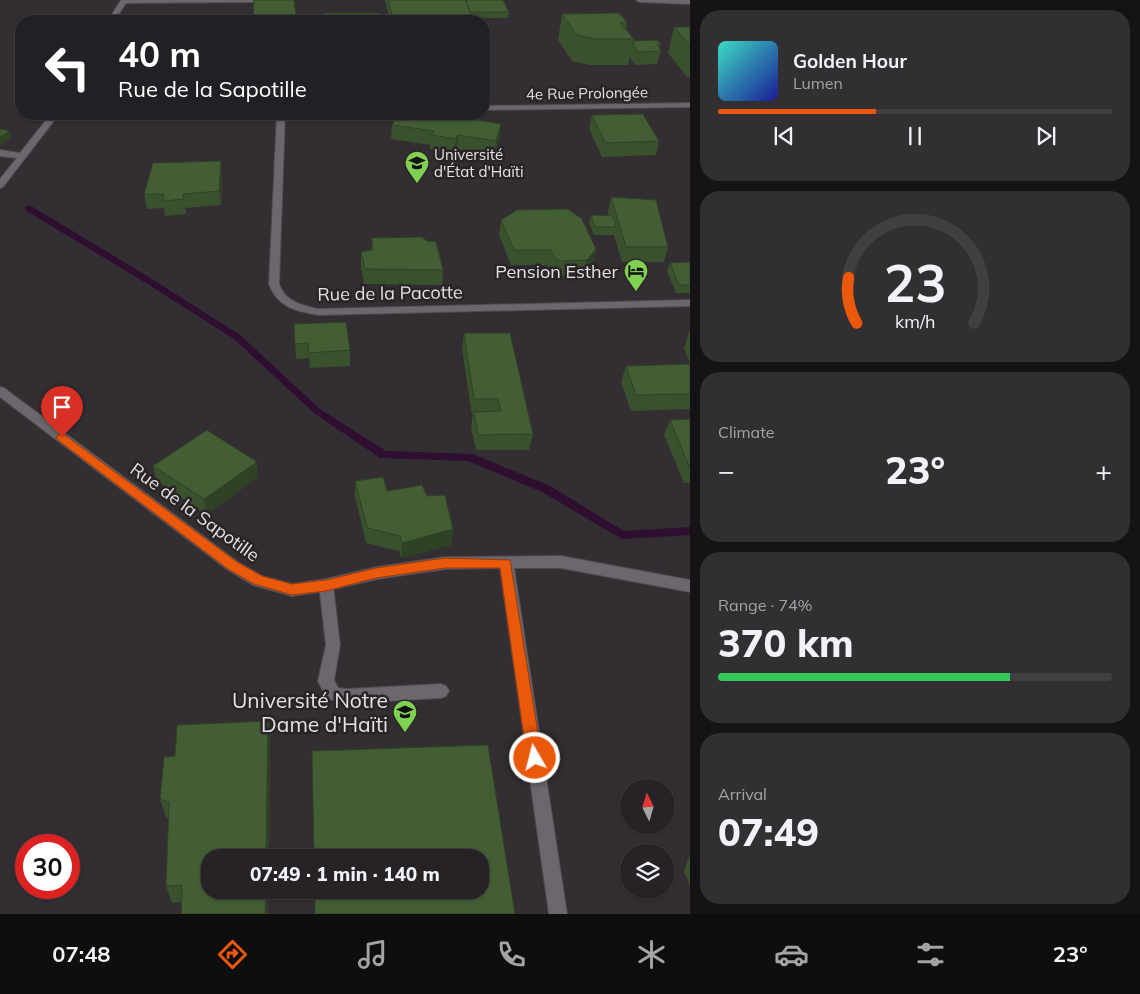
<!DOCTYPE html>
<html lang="en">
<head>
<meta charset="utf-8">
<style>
  body { margin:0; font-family:Mulish,sans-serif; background:#322f32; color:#f1f3f6; height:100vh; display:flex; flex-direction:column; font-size:19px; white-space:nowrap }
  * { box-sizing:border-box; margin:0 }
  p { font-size:16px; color:#a4a4a7 }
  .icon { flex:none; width:28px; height:28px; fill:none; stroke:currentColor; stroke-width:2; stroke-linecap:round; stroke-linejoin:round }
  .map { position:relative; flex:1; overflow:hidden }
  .details { display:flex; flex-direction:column; gap:10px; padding:10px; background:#151315; width:450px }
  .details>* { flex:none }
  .banner { position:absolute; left:15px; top:15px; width:475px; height:105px; border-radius:20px; box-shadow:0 1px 4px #0004,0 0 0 1px #423f43; background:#202124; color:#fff; overflow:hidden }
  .needle { width:32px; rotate:355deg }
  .controls { position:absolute; left:620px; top:779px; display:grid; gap:10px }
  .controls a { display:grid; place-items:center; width:55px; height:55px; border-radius:50%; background:#262226; box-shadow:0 1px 4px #0004,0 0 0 1px #423f43; font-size:25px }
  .speed { position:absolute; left:15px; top:834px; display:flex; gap:10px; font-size:25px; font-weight:700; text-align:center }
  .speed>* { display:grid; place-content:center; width:65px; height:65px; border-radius:50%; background:#262226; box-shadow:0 1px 4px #0004,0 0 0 1px #423f43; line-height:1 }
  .speed .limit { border:8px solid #d22; background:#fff; color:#111 }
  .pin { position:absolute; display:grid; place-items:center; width:42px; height:42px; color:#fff; margin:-51px -21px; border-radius:50% 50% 50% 0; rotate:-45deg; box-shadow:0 0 5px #0007 }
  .pin .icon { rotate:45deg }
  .me { position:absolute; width:55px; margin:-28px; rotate:352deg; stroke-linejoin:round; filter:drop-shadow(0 0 4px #0008) }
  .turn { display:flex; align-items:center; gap:18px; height:105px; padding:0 20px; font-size:22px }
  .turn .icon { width:65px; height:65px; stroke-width:2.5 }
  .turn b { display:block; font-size:35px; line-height:42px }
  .big { font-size:38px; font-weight:800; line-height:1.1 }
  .details .widget { flex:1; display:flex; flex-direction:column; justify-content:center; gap:8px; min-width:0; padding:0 18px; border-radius:20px; background:#322f32 }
  .details .dial { align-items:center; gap:0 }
  .dial svg { height:130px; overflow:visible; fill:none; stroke:#423f43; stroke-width:7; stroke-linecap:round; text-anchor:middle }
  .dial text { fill:#f1f3f6; stroke:none }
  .song { display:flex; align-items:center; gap:15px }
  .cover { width:60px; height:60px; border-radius:8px; background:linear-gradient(135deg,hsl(170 70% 55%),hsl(240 70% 35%)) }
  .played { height:5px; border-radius:2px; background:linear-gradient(90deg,#ea580c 40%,#423f43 40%) }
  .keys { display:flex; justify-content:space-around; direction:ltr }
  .heat { display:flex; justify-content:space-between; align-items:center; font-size:28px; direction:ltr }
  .charge { height:8px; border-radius:4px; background:linear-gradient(90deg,#34c759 74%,#423f43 0) }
  .trip { position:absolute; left:201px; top:849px; width:288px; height:50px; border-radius:20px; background:#262226; box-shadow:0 1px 4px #0004,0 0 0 1px #423f43; font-weight:800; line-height:50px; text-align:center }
  .dock { display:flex; height:80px; justify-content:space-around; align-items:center; background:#0f0e0f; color:#a4a4a7 }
  .dock .icon { width:35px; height:35px }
  .dock .active { color:#ea580c }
  .dock b { font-size:22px; color:#f1f3f6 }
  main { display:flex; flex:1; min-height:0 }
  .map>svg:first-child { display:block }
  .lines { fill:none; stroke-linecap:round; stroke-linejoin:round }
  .stream { fill:#2f0f30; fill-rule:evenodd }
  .lane-casing { stroke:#4f4b4f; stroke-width:2 }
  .street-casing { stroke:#4f4b4f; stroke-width:2 }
  .lane { fill:#6c676c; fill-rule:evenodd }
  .street { fill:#6c676c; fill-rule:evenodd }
  .wall { fill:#3a512e }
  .shaded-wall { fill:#2f4225 }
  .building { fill:#435e35; stroke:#2f4225 }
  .route { fill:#ea580c; stroke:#983908 }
  .labels { text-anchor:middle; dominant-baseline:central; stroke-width:5; stroke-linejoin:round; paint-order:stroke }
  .far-street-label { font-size:15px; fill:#e4e1e4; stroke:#292428 }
  .far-poi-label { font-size:15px; fill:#e4e1e4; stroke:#292428; text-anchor:start }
  .poi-label { font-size:18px; fill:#e4e1e4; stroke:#292428; text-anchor:end }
  .street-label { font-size:18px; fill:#e4e1e4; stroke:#292428 }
  .near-poi-label { font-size:21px; fill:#e4e1e4; stroke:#292428; text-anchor:end }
</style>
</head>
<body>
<main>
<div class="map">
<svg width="690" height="914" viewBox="0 0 690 914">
  <rect width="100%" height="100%" fill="#322e32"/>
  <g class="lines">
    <path class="stream" d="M25,206H31L152,279L240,335L320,409L386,451L473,454L550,486L624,531L690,527V535L622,539L542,492L468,461L380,458L314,413L234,339L146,283L25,210Z"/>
    <defs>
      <path id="lane" d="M326,579L331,581L333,585L340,645L334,680L338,688L348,689L441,684L446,686L449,691L446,696L441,698L348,703L327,699L318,681L326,645L319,585L321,581Z"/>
      <g id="street">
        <path d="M121,0H272L269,2L126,3L114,21H108Z"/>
        <path d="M636,0H690V4L639,2Z"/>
        <path d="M690,103V107L484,110V106Z"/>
        <path d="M51,114H204L200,116L56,118L3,187L0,188V179L17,158L0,156V150L20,153Z"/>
        <path d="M277,114H285L279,284C286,302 301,305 318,309L690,300V306L318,315C296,311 277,307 269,284Z"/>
        <path d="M0,387L4,388L238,562L262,576L292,584L326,579L377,567L445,557L561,556L690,580V592L561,568H514L567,914H549L500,568L445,569L377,579L326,591L292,596L253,585L228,570L0,397Z"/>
      </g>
    </defs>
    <use href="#lane" class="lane-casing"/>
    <use href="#street" class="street-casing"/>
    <use href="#lane" class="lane"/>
    <use href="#street" class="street"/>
  </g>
  <g class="wall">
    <path d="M385,0H503L509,12L508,18H472L473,21H390Z"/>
    <path d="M562,14L627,22L626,30L634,39V41L661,44L659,49L661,51L657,64L635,65L630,57L628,65H590L572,61L558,40Z"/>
    <path d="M674,27H690V77H687L668,53Z"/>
    <path d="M441,114H452L466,116L465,118L500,138L494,155L457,149L454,153L430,149V145L391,139L392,125Z"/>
    <path d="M592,115L659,141L656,155L602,157L589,129Z"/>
    <path d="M222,176L221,205L185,208L186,214L165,216L164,208L147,209L144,194Z"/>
    <path d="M611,197L668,247L664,262H622L614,235H594L589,223L591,215L609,216L608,212Z"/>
    <path d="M517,210L593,264L584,275L555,276L547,265H511L499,235L501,220Z"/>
    <path d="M372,238L443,270L442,285L364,284L361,267V252L371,251Z"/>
    <path d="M690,262V293H676L667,271L670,263Z"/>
    <path d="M294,324L350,350V366L310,368L309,358L296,359Z"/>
    <path d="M689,332H690V409L631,411L621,382L626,366L690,364L684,348Z"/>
    <path d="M464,333L533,434L529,450H476L471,427L473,415H472L462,349Z"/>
    <path d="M690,419V483H684L664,435L670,420Z"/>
    <path d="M153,466L258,477L206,515L157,481Z"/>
    <path d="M355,481L387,491L427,496L453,529L451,545L401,558L399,551L366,543L355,496Z"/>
    <path d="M268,721L270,740L269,858H210L181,902L172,903L166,886L169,818L166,817L160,799L175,756Z"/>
    <path d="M690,853V885L684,872Z"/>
  </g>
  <g class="shaded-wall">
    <path d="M501,124L500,138L494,155L496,141Z"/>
    <path d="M9,131L11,138L0,146V137Z"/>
    <path d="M458,135L457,149L454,153L456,139Z"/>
    <path d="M221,161L222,176L221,205L219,191Z"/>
    <path d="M596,249L593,264L584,275L587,260Z"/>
    <path d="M257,462L258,477L206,515L204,499Z"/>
    <path d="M453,529L451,545L401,558L402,543Z"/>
    <path d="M268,721L270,740L269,858H266Z"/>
    <path d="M266,890H269L268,914H265Z"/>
  </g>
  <g class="building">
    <path d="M254,0H294L296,16H322L323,13H379L380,21H233V19L253,16Z"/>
    <path d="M388,0H466L473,21H394Z"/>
    <path d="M466,0H503L509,12H470Z"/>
    <path d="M619,13L627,22L620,23L634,39H595L577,35L562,14Z"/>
    <path d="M674,27H690V46Z"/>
    <path d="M657,40L661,44H657L661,51L638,52L633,44L634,41Z"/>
    <path d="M398,114H452L466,116L465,118L501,124L496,141L458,135L456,139L431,135L434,131L392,125Z"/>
    <path d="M643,114L659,141L605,143L592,115Z"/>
    <path d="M0,129L9,131L0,137Z"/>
    <path d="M221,161L219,191L183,194L184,199L163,201L164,194H144L153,163Z"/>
    <path d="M611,197L656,200L668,247H626Z"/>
    <path d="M568,209L582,219L596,249L587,260L558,261L550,250H514L501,220L517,210Z"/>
    <path d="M591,215L613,216L616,227H595Z"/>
    <path d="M422,237L427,241L436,242L443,270L365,269L361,252L373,250L372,238Z"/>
    <path d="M690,262V285H679L670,263Z"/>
    <path d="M346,322L350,350L309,353L308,343L295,344L294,324Z"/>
    <path d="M464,333H510L533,434L478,435L474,412L501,411L498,399H474Z"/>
    <path d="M690,364V394L636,395L626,366Z"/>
    <path d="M690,419V468L670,420Z"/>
    <path d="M207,430L257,462L204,499L153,466Z"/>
    <path d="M383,477L387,491L422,485L427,496L445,495L453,529L402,543L400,536L367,528L355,481Z"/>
    <path d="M268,721L266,858H210V890H266L265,914H181L182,885L166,886L169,802L160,799L164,757L175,756L177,725Z"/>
    <path d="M488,745L515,914H315V890H480V858H314L312,751Z"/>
  </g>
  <path class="route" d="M62,433L237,562L262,576L292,584L326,580L376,568L445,558L510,560L542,758L540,763L535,765L529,763L527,758L500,568H445L376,578L326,591L292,595L254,584L228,569L58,440L56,437Z"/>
  <defs>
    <symbol id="university-pin" viewBox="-11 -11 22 30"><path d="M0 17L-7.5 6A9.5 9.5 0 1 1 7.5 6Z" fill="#80d051" stroke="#292428"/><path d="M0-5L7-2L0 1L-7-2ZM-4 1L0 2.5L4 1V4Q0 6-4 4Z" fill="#111"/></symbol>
    <symbol id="hotel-pin" viewBox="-11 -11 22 30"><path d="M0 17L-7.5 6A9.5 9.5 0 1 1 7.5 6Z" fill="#80d051" stroke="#292428"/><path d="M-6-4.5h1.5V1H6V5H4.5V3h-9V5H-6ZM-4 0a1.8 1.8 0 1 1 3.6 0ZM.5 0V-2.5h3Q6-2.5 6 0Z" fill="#111"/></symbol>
  </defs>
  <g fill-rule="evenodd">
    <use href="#university-pin" x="403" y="149" width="28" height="38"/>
    <use href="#hotel-pin" x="622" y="257" width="28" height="38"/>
    <use href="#university-pin" x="391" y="698" width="28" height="38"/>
  </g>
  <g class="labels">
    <g class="far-street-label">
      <text transform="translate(587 93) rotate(-1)">4e Rue Prolongée</text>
    </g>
    <g class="far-poi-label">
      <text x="434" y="154">Université<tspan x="434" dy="17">d'État d'Haïti</tspan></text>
    </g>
    <g class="poi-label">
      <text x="618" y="271">Pension Esther</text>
    </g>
    <g class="street-label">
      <text transform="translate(390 293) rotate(-1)">Rue de la Pacotte</text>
      <text transform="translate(195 512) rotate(36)">Rue de la Sapotille</text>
    </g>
    <g class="near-poi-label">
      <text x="388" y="700">Université Notre<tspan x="388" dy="24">Dame d'Haïti</tspan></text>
    </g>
  </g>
</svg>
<div class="controls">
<a><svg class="needle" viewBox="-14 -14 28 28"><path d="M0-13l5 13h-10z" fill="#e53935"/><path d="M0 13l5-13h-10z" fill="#a4a4a7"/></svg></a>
<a><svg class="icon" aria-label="layers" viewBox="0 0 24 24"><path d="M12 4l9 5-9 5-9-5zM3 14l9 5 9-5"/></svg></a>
</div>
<div class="speed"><div class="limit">30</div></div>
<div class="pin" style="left:62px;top:437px;background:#d93025"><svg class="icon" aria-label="arrive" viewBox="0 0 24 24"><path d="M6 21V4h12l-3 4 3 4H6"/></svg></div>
<svg class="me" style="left:535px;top:758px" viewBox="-20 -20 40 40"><circle r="17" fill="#ea580c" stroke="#fff" stroke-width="3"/><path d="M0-11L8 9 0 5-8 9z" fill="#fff"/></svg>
<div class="trip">07:49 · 1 min · 140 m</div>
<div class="banner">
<div class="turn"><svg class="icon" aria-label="left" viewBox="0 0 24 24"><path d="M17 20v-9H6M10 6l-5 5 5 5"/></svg><div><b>40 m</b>Rue de la Sapotille</div></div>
</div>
</div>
<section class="details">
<div class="widget">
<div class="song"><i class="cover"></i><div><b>Golden Hour</b><p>Lumen</p></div></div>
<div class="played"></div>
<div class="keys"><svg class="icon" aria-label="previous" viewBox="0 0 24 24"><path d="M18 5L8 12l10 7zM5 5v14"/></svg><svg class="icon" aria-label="pause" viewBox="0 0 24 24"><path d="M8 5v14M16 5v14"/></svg><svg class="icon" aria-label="next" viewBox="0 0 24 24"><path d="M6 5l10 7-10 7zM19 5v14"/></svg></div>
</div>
<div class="widget dial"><svg viewBox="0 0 100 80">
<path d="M14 69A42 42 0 1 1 86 69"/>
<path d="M14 69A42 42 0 0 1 9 41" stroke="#ea580c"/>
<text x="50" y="56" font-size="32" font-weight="700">23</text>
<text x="50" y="72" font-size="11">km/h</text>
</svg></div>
<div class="widget"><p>Climate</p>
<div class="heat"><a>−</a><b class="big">23°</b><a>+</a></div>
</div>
<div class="widget"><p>Range · 74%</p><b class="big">370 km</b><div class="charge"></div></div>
<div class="widget"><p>Arrival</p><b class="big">07:49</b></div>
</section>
</main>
<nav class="dock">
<b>07:48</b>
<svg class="icon active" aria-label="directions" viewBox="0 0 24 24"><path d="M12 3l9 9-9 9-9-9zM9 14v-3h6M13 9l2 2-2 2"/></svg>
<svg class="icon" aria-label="music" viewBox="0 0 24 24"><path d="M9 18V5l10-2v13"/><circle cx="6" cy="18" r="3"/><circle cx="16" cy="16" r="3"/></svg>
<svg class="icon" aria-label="phone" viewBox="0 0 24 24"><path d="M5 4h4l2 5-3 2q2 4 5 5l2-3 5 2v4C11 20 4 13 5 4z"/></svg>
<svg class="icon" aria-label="climate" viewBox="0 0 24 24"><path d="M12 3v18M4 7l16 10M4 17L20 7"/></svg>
<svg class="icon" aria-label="car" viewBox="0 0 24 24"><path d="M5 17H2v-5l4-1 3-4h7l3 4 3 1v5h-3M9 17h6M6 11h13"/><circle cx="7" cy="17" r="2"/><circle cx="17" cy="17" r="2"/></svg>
<svg class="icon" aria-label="filters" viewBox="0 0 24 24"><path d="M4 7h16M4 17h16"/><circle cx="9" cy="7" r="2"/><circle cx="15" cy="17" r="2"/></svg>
<b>23°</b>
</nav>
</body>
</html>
